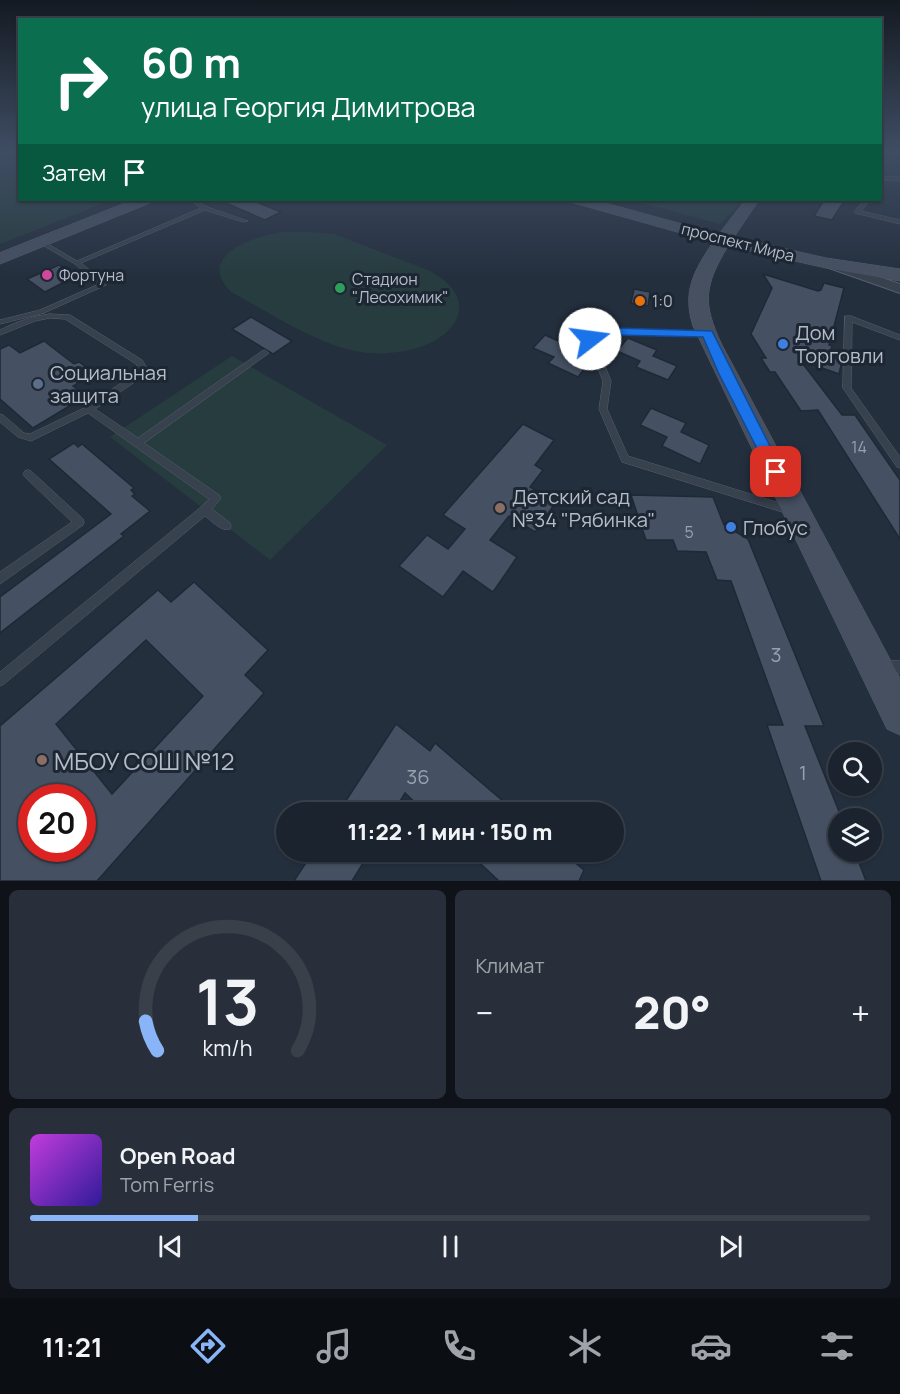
<!DOCTYPE html>
<html lang="ru">
<head>
<meta charset="utf-8">
<style>
  body { margin:0; font-family:Manrope,sans-serif; background:#282f3a; color:#f1f3f6; height:100vh; display:flex; flex-direction:column; font-size:22px; white-space:nowrap }
  * { box-sizing:border-box; margin:0 }
  p { font-size:20px; color:#a0a4aa }
  .icon { flex:none; width:33px; height:33px; fill:none; stroke:currentColor; stroke-width:2; stroke-linecap:round; stroke-linejoin:round }
  .map { position:relative; height:881px; overflow:hidden }
  .drawer { display:flex; flex-direction:column; gap:9px; padding:9px; background:#0f1319; flex:1 }
  .drawer>* { flex:none }
  .top-card { position:absolute; left:18px; top:18px; width:864px; height:183px; border-radius:0px; box-shadow:0 2px 4px #0004,0 0 0 2px #39404a; background:#0b6e4f; color:#fff; overflow:hidden }
  .controls { position:absolute; left:828px; top:742px; display:grid; gap:12px }
  .controls a { display:grid; place-items:center; width:54px; height:54px; border-radius:50%; background:#1b232e; box-shadow:0 2px 4px #0004,0 0 0 2px #39404a; font-size:30px }
  .speed { position:absolute; left:18px; top:784px; display:flex; gap:12px; font-size:30px; font-weight:700; text-align:center }
  .speed>* { display:grid; place-content:center; width:78px; height:78px; border-radius:50%; background:#1b232e; box-shadow:0 2px 4px #0004,0 0 0 2px #39404a; line-height:1 }
  .speed .limit { border:9px solid #d22; background:#fff; color:#111 }
  .pin { position:absolute; display:grid; place-items:center; width:51px; height:51px; color:#fff; margin:-26px; border-radius:12px; box-shadow:0 3px 9px #0006 }
  .me { position:absolute; width:66px; margin:-33px; rotate:75deg; stroke-linejoin:round; filter:drop-shadow(0 0 4px #0008) }
  .turn { display:flex; align-items:center; gap:21px; height:126px; padding:0 24px; font-size:27px }
  .turn .icon { width:78px; height:78px; stroke-width:2.5 }
  .turn b { display:block; font-size:42px; line-height:51px }
  .then { display:flex; align-items:center; height:57px; padding:0 24px; background:#0003; gap:12px; font-size:22px }
  .big { font-size:45px; font-weight:800; line-height:1.1 }
  .drawer .widget { flex:1; display:flex; flex-direction:column; justify-content:center; gap:9px; min-width:0; padding:0 21px; border-radius:9px; background:#282f3a }
  .drawer .dial { align-items:center; gap:0 }
  .dial svg { height:156px; overflow:visible; fill:none; stroke:#39404a; stroke-width:7; stroke-linecap:round; text-anchor:middle }
  .dial text { fill:#f1f3f6; stroke:none }
  .song { display:flex; align-items:center; gap:18px }
  .cover { width:72px; height:72px; border-radius:9px; background:linear-gradient(135deg,hsl(290 70% 55%),hsl(250 70% 35%)) }
  .played { height:6px; border-radius:3px; background:linear-gradient(90deg,#8ab4f8 20%,#39404a 20%) }
  .keys { display:flex; justify-content:space-around; direction:ltr }
  .heat { display:flex; justify-content:space-between; align-items:center; font-size:33px; direction:ltr }
  .drawer .tiles { flex:1; display:grid; gap:9px; grid-template-columns:1fr 1fr }
  .widget:last-child { grid-column:span 2 }
  .trip { position:absolute; left:276px; top:802px; width:348px; height:60px; border-radius:30px; background:#1b232e; box-shadow:0 2px 4px #0004,0 0 0 2px #39404a; font-weight:800; line-height:60px; text-align:center }
  .tabs { display:flex; height:96px; justify-content:space-around; align-items:center; background:#0b0e12; color:#a0a4aa }
  .tabs .icon { width:42px; height:42px }
  .tabs .active { color:#8ab4f8 }
  .tabs b { font-size:27px; color:#f1f3f6 }
  .map>svg:first-child { display:block }
  .green { fill:#263c3f }
  .building { fill:#455162; stroke:#1f2835; stroke-width:1.5; fill-rule:evenodd }
  .lines { fill:none; stroke-linecap:round; stroke-linejoin:round }
  .lane-casing { stroke:#565f6c; stroke-width:1 }
  .street-casing { stroke:#565f6c; stroke-width:2 }
  .secondary-casing { stroke:#565f6c; stroke-width:1 }
  .lane { fill:#38414e; fill-rule:evenodd }
  .street { fill:#38414e; fill-rule:evenodd }
  .secondary { fill:#465061; fill-rule:evenodd }
  .route { fill:#1a73e8; stroke:#114b97; stroke-width:1.5 }
  .hotel-dot { fill:#d1479c; stroke:#1d2633; stroke-width:2 }
  .leisure-dot { fill:#2e9e5b; stroke:#1d2633; stroke-width:2 }
  .food-dot { fill:#e8710a; stroke:#1d2633; stroke-width:2 }
  .shop-dot { fill:#3f7fe0; stroke:#1d2633; stroke-width:2 }
  .service-dot { fill:#5c6f8a; stroke:#1d2633; stroke-width:2 }
  .education-dot { fill:#8d6e63; stroke:#1d2633; stroke-width:2 }
  .labels { text-anchor:middle; dominant-baseline:central; stroke-width:6; stroke-linejoin:round; paint-order:stroke }
  .far-street-label { font-size:16px; fill:#b4bcc9; stroke:#1d2633 }
  .far-poi-label { font-size:16px; fill:#b4bcc9; stroke:#1d2633; text-anchor:start }
  .number-label { font-size:16px; fill:#98a1af }
  .poi-label { font-size:20px; fill:#b4bcc9; stroke:#1d2633; text-anchor:start }
  .near-number-label { font-size:20px; fill:#98a1af }
  .near-poi-label { font-size:24px; fill:#b4bcc9; stroke:#1d2633; text-anchor:start }
</style>
</head>
<body>
<div class="map">
<svg width="900" height="881" viewBox="0 0 900 881">
  <rect width="100%" height="100%" fill="#242f3e"/>
  <g class="green">
    <path d="M0,152H19L20,200H112L0,244Z"/>
    <path d="M630,200H744L720,224Z"/>
    <path d="M282,232H311L334,234L428,270C483,298 458,340 409,350C396,353 381,354 368,353C321,348 273,314 231,292C195,256 252,237 282,232Z"/>
    <path d="M232,356L387,445L270,560L110,437Z"/>
  </g>
  <g class="building">
    <path d="M219,200H252L281,212L265,220Z"/>
    <path d="M824,200H845L832,220L814,216Z"/>
    <path d="M59,265L76,276L45,292L27,279Z"/>
    <path d="M763,274L818,291L821,290L824,283L844,288L829,345L832,346L829,356L842,361L839,374L800,360L842,415H855L900,480V539L818,410L801,411L775,372H770L761,358H766L751,334L772,288Z"/>
    <path d="M634,289L650,292L648,306L631,303Z"/>
    <path d="M251,317L292,341L273,354L232,329Z"/>
    <path d="M545,335L572,347L567,353L589,363L578,377L548,363L554,357L533,348Z"/>
    <path d="M628,338L657,350L653,356L677,366L668,380L636,367L640,361L617,351Z"/>
    <path d="M44,341L74,364L79,362L95,373L73,386L86,396L33,428L0,399V349L9,345L20,353Z"/>
    <path d="M651,408L686,423L681,432L709,445L700,464L662,446L667,437L640,425Z"/>
    <path d="M523,424L554,440L535,465L543,470L530,487L556,502L535,532L509,516L490,540L517,557L493,592L463,571L443,597L399,566L427,535L448,549L465,529L443,515Z"/>
    <path d="M74,443L78,447L82,444L134,488L131,490L135,494L132,496L150,511L121,534L124,536L0,633V597L111,514L49,459Z"/>
    <path d="M631,495L713,497L724,525L748,539L824,726H805L842,819H838V852H855L866,881H821L767,725H783L731,581L717,580L706,552L677,551L673,540H646Z"/>
    <path d="M194,582L268,650L245,675L264,693L97,881H0V726L158,590L171,602ZM146,640L203,696L112,794L56,724ZM32,798H82V849H32Z"/>
    <path d="M396,724L430,751L435,743L517,813H426L405,793L393,813H338Z"/>
    <path d="M313,852H370L352,881H294Z"/>
    <path d="M468,852H562L584,870L579,881H499Z"/>
  </g>
  <g class="lines">
    <defs>
      <g id="lane">
        <path d="M880,177H900V181L882,180Z"/>
        <path d="M865,200H870L861,211L900,220V224L855,213V211Z"/>
        <path d="M197,201L207,207L248,221L243,222L205,210L81,263L106,283V285L44,313L0,324V320L40,310L99,284L75,264L39,243V241H43L77,261L201,208L194,203Z"/>
        <path d="M50,314L70,315L142,360L149,371L148,373L95,409L138,438L262,351L265,350L269,353L144,443L219,495L221,498L212,509L230,523L231,526L230,529C221,532 212,521 205,516L4,684L0,686V672L201,507L209,499L88,413L31,441L18,437L0,422V414L3,415L24,433L30,434L86,407L140,370L136,364L65,319L50,318L35,321L0,335V330C16,322 32,316 50,314Z"/>
        <path d="M845,316H851L900,335V340L852,322L851,388L900,457V468L897,467L843,388Z"/>
        <path d="M614,329L708,331L712,333L708,335L615,333L594,340L611,381L607,409L628,456L792,507L796,508L797,511L796,514L792,515L622,462L599,409L603,381L586,339L587,337Z"/>
        <path d="M28,470L31,471L83,519L84,522L83,525L0,584V572L72,522L25,477L23,474L25,471Z"/>
        <path d="M884,660L900,661V673L884,672L880,670L878,666L880,662Z"/>
      </g>
      <path id="street" d="M833,261L900,284V293L829,268L827,265Z"/>
      <g id="secondary">
        <path d="M133,200H153L150,203L0,264V253Z"/>
        <path d="M571,200H594L719,234L745,200H759L734,237L826,258L900,269V281L826,268L728,246C704,286 702,303 722,345L900,678V735L887,729L693,326C682,291 694,271 713,242L574,203Z"/>
      </g>
    </defs>
    <use href="#lane" class="lane-casing"/>
    <use href="#street" class="street-casing"/>
    <use href="#secondary" class="secondary-casing"/>
    <use href="#lane" class="lane"/>
    <use href="#street" class="street"/>
    <use href="#secondary" class="secondary"/>
  </g>
  <linearGradient id="sky" x2="0" y2="1"><stop stop-color="#141a22"/><stop offset="0.55" stop-color="#3f4d63"/><stop offset="1" stop-color="#3f4d63" stop-opacity="0"/></linearGradient>
  <rect width="900" height="276" fill="url(#sky)"/>
  <path class="route" d="M615,328L712,331L783,472L781,476H771L718,372L703,337L615,335L590,342L585,339Z"/>
  <circle class="hotel-dot" cx="47" cy="275" r="6"/>
  <circle class="leisure-dot" cx="340" cy="288" r="6"/>
  <circle class="food-dot" cx="640" cy="301" r="6"/>
  <g class="shop-dot">
    <circle cx="783" cy="344" r="6"/>
    <circle cx="731" cy="527" r="6"/>
  </g>
  <circle class="service-dot" cx="38" cy="384" r="6"/>
  <g class="education-dot">
    <circle cx="500" cy="508" r="6"/>
    <circle cx="42" cy="760" r="6"/>
  </g>
  <g class="labels">
    <g class="far-street-label">
      <text transform="translate(738 242) rotate(14)">проспект Мира</text>
    </g>
    <g class="far-poi-label">
      <text x="59" y="275">Фортуна</text>
      <text x="352" y="279">Стадион<tspan x="352" dy="18">"Лесохимик"</tspan></text>
      <text x="652" y="301">1:0</text>
    </g>
    <g class="number-label">
      <text x="859" y="447">14</text>
      <text x="689" y="532">5</text>
    </g>
    <g class="poi-label">
      <text x="795" y="332">Дом<tspan x="795" dy="23">Торговли</tspan></text>
      <text x="50" y="372">Социальная<tspan x="50" dy="23">защита</tspan></text>
      <text x="512" y="496">Детский сад<tspan x="512" dy="23">№34 "Рябинка"</tspan></text>
      <text x="743" y="527">Глобус</text>
    </g>
    <g class="near-number-label">
      <text x="776" y="654">3</text>
      <text x="803" y="772">1</text>
      <text x="418" y="776">36</text>
    </g>
    <g class="near-poi-label">
      <text x="54" y="760">МБОУ СОШ №12</text>
    </g>
  </g>
</svg>
<div class="controls">
<a><svg class="icon" aria-label="search" viewBox="0 0 24 24"><circle cx="10" cy="10" r="6"/><path d="M15 15l6 6"/></svg></a>
<a><svg class="icon" aria-label="layers" viewBox="0 0 24 24"><path d="M12 4l9 5-9 5-9-5zM3 14l9 5 9-5"/></svg></a>
</div>
<div class="speed"><div class="limit">20</div></div>
<div class="pin" style="left:776px;top:472px;background:#d93025"><svg class="icon" aria-label="arrive" viewBox="0 0 24 24"><path d="M6 21V4h12l-3 4 3 4H6"/></svg></div>
<svg class="me" style="left:590px;top:339px" viewBox="-20 -20 40 40"><circle r="19" fill="#fff"/><path d="M0-13L10 11 0 6-10 11z" fill="#1a73e8"/></svg>
<div class="trip">11:22 · 1 мин · 150 m</div>
<div class="top-card">
<div class="turn"><svg class="icon" aria-label="right" viewBox="0 0 24 24"><path d="M7 20v-9h11M14 6l5 5-5 5"/></svg><div><b>60 m</b>улица Георгия Димитрова</div></div>
<div class="then">Затем<svg class="icon" aria-label="arrive" viewBox="0 0 24 24"><path d="M6 21V4h12l-3 4 3 4H6"/></svg></div>
</div>
</div>
<section class="drawer">
<div class="tiles">
<div class="widget dial"><svg viewBox="0 0 100 80">
<path d="M14 69A42 42 0 1 1 86 69"/>
<path d="M14 69A42 42 0 0 1 8 54" stroke="#8ab4f8"/>
<text x="50" y="56" font-size="32" font-weight="700">13</text>
<text x="50" y="72" font-size="11">km/h</text>
</svg></div>
<div class="widget"><p>Климат</p>
<div class="heat"><a>−</a><b class="big">20°</b><a>+</a></div>
</div>
<div class="widget">
<div class="song"><i class="cover"></i><div><b>Open Road</b><p>Tom Ferris</p></div></div>
<div class="played"></div>
<div class="keys"><svg class="icon" aria-label="previous" viewBox="0 0 24 24"><path d="M18 5L8 12l10 7zM5 5v14"/></svg><svg class="icon" aria-label="pause" viewBox="0 0 24 24"><path d="M8 5v14M16 5v14"/></svg><svg class="icon" aria-label="next" viewBox="0 0 24 24"><path d="M6 5l10 7-10 7zM19 5v14"/></svg></div>
</div>
</div>
</section>
<nav class="tabs">
<b>11:21</b>
<svg class="icon active" aria-label="directions" viewBox="0 0 24 24"><path d="M12 3l9 9-9 9-9-9zM9 14v-3h6M13 9l2 2-2 2"/></svg>
<svg class="icon" aria-label="music" viewBox="0 0 24 24"><path d="M9 18V5l10-2v13"/><circle cx="6" cy="18" r="3"/><circle cx="16" cy="16" r="3"/></svg>
<svg class="icon" aria-label="phone" viewBox="0 0 24 24"><path d="M5 4h4l2 5-3 2q2 4 5 5l2-3 5 2v4C11 20 4 13 5 4z"/></svg>
<svg class="icon" aria-label="climate" viewBox="0 0 24 24"><path d="M12 3v18M4 7l16 10M4 17L20 7"/></svg>
<svg class="icon" aria-label="car" viewBox="0 0 24 24"><path d="M5 17H2v-5l4-1 3-4h7l3 4 3 1v5h-3M9 17h6M6 11h13"/><circle cx="7" cy="17" r="2"/><circle cx="17" cy="17" r="2"/></svg>
<svg class="icon" aria-label="filters" viewBox="0 0 24 24"><path d="M4 7h16M4 17h16"/><circle cx="9" cy="7" r="2"/><circle cx="15" cy="17" r="2"/></svg>
</nav>
</body>
</html>
